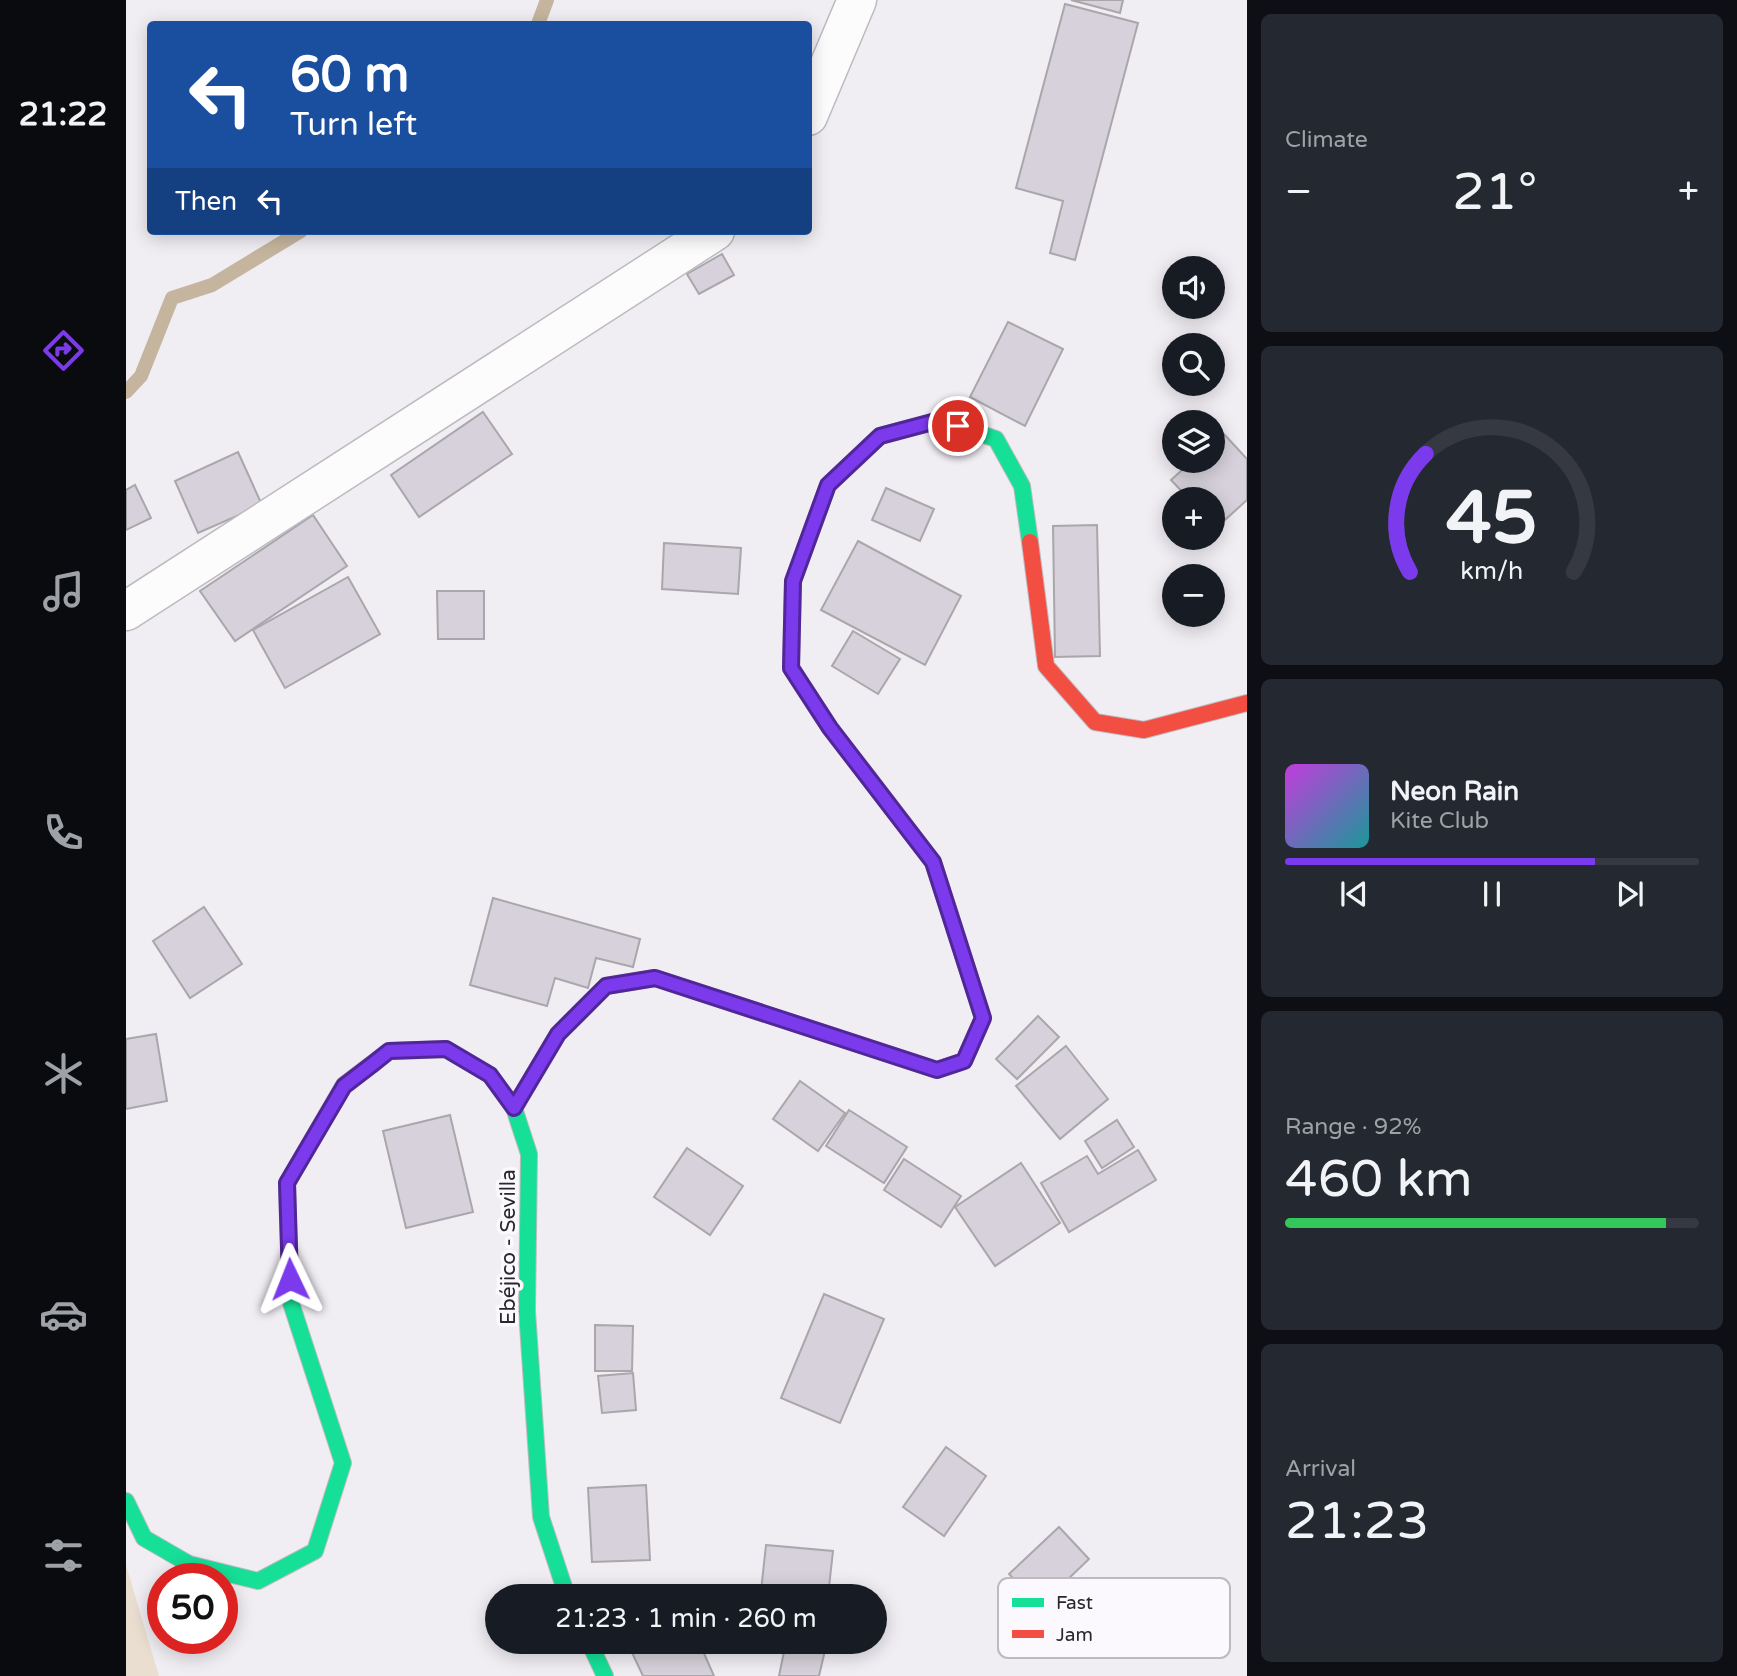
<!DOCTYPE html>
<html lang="en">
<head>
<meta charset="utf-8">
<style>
  body { margin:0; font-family:"Varela Round",sans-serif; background:#242831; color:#f1f3f6; height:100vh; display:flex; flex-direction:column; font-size:26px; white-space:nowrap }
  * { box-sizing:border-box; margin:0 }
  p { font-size:23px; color:#9ea1a6 }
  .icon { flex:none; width:38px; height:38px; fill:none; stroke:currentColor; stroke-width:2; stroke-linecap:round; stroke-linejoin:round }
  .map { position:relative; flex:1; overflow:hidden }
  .drawer { display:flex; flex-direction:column; gap:14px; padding:14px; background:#0d0f14; width:490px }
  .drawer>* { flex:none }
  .top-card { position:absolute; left:21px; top:21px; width:665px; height:214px; border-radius:7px; box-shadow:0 4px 18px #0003; background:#1a4fa0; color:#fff; overflow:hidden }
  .controls { position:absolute; left:1036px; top:256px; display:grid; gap:14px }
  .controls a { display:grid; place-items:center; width:63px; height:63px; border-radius:50%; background:#171b24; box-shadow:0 4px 18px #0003; font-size:35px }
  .speed { position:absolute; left:21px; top:1563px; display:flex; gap:14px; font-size:35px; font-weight:700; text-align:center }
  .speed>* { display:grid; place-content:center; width:91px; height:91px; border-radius:50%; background:#171b24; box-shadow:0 4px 18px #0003; line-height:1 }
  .speed .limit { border:10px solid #d22; background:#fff; color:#111 }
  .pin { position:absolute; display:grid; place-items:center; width:60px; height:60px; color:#fff; margin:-30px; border:4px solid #fff; border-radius:50%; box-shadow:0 2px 7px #0007 }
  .me { position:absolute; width:77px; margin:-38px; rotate:358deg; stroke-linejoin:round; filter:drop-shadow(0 0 5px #0008) }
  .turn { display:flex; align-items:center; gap:24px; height:147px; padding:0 28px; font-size:32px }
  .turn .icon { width:91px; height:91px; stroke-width:2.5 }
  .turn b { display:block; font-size:49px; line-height:60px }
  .then { display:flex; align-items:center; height:66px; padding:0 28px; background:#0003; gap:14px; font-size:26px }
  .big { font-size:52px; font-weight:600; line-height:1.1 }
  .drawer .widget { flex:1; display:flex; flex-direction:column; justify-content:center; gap:10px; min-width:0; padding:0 24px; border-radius:10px; background:#242831 }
  .drawer .dial { align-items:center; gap:0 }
  .dial svg { height:182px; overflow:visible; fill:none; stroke:#363941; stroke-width:7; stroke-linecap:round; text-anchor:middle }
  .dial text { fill:#f1f3f6; stroke:none }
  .song { display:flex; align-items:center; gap:21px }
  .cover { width:84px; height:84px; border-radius:10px; background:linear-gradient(135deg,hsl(290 70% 55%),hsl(180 70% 35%)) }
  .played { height:7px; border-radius:4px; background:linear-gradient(90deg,#7c3aed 75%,#363941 75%) }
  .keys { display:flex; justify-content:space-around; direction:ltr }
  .heat { display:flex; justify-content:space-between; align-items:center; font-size:38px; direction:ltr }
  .charge { height:10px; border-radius:5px; background:linear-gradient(90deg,#34c759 92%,#363941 0) }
  .trip { position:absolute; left:359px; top:1584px; width:402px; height:70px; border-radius:35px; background:#171b24; box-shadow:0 4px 18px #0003; font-weight:600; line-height:70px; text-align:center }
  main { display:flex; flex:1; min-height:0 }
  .tabs { display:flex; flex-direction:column; width:126px; justify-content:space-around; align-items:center; background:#090b0e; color:#9ea1a6 }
  .tabs .icon { width:49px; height:49px }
  .tabs .on { color:#7c3aed }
  .tabs b { font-size:32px; color:#f1f3f6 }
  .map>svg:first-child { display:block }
  .green { fill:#e9ded0 }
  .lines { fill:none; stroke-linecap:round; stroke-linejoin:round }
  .stream { stroke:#c5b59e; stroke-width:14 }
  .building { fill:#d6d1da; stroke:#a9a7ab; stroke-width:2 }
  .street-casing { stroke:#bdbbbf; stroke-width:41 }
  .fast-casing { stroke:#bdbbbf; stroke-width:18 }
  .jam-casing { stroke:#bdbbbf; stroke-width:18 }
  .street { stroke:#fdfcfd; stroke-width:38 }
  .fast { stroke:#16e098; stroke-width:16 }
  .jam { stroke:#f24e42; stroke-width:16 }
  .route-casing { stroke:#51269a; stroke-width:18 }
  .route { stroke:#7c3aed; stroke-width:12 }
  .labels { text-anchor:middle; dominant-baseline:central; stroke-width:7; stroke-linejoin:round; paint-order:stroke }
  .street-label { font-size:21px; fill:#29272b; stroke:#fcf9fe }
  .key { fill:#fcf9fe; stroke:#bdbabf; stroke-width:2 }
  .key-label { font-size:19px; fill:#29272b }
</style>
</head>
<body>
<main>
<nav class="tabs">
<b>21:22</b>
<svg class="icon on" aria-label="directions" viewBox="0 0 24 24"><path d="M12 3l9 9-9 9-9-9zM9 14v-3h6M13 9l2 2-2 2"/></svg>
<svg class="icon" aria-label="music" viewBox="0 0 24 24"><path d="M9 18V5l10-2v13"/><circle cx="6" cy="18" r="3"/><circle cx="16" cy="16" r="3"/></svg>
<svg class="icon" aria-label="phone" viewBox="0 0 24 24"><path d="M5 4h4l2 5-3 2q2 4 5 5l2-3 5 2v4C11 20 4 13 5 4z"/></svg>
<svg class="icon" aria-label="climate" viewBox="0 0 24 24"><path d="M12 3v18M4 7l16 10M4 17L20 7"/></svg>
<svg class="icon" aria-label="car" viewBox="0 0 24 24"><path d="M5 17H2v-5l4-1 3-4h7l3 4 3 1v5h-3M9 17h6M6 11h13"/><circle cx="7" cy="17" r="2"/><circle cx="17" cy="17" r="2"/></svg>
<svg class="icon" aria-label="filters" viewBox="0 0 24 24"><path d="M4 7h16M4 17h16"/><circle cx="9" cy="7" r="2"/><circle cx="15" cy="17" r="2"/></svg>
</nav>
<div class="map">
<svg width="1121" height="1676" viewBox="0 0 1121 1676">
  <rect width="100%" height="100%" fill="#f0edf3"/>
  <path class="green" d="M0,1565L33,1676H0Z"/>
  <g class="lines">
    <g class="stream">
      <path d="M412,24L421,0"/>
      <path d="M0,392L15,376L46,298L86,285L175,231"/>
    </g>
  </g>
  <g class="building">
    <path d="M945,0H997L994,13Z"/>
    <path d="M939,4L1012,23L949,260L924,253L937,201L890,188Z"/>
    <path d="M596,254L608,275L573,294L561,274Z"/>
    <path d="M882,322L937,349L899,426L844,397Z"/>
    <path d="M357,412L386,454L293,517L265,475Z"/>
    <path d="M1097,433L1121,459V500L1090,528L1087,525V499H1063L1045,480L1067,460H1087V442Z"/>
    <path d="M112,452L136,505L72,533L49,481Z"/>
    <path d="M9,485L25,518L0,530V490Z"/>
    <path d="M760,488L808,509L794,541L746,520Z"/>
    <path d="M187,515L221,566L109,641L74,591Z"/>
    <path d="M971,525L974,656L929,657L927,526Z"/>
    <path d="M732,541L835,596L799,665L695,610Z"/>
    <path d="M538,543L615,548L612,594L536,589Z"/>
    <path d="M222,577L254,634L159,688L127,630Z"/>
    <path d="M311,591H358V639H312Z"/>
    <path d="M727,631L774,659L752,694L706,666Z"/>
    <path d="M367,898L514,939L507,967L470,958L462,988L429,978L421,1006L344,985Z"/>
    <path d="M78,907L116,964L64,998L27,941Z"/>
    <path d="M912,1016L933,1037L891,1079L870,1059Z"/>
    <path d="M30,1034L41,1101L0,1109V1039Z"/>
    <path d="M940,1046L982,1099L934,1139L890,1086Z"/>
    <path d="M674,1081L719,1113L692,1151L647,1119Z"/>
    <path d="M723,1110L781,1147L758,1183L700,1146Z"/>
    <path d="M324,1115L347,1212L280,1228L257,1131Z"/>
    <path d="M991,1120L1008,1147L976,1168L959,1141Z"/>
    <path d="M561,1148L617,1186L584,1235L528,1197Z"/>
    <path d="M1012,1150L1030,1180L943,1232L915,1183L961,1156L972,1174Z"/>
    <path d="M778,1159L835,1196L815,1227L758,1190Z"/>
    <path d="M895,1163L934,1223L869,1266L829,1207Z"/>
    <path d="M698,1294L758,1319L714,1423L655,1398Z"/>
    <path d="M469,1325L507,1326L506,1371H469Z"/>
    <path d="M507,1373L510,1410L476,1413L472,1376Z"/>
    <path d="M820,1447L860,1476L818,1536L777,1507Z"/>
    <path d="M520,1485L524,1560L466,1562L462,1488Z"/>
    <path d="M933,1527L963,1559L914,1606L883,1574Z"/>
    <path d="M640,1545L707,1551L702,1596L635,1591Z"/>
    <path d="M501,1642H573L588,1676H517Z"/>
    <path d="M660,1642H701L693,1676H653Z"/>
  </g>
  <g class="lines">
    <defs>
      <g id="street">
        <path d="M682,116L731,0"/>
        <path d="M0,611L589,231"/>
      </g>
      <g id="fast">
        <path d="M742,777L704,728L665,668L667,581L702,485L754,436L814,420L870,439L896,486L904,542"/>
        <path d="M294,1050L320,1049L364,1075L388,1108L403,1154L401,1311L415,1517L441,1596"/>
        <path d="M388,1108L432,1034L480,986L529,978L811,1070L838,1061L857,1018L828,927"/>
        <path d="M0,1501L18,1538L63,1564L132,1581L189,1551L217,1463L165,1303L162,1220"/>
        <path d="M463,1642L479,1676"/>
      </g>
      <g id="jam">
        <path d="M904,542L920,666L969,722L1018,730L1121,703"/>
        <path d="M742,777L807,862L828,927"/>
        <path d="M162,1220L161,1183L218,1085L263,1051L294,1050"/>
      </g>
    </defs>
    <use href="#street" class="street-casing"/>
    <use href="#fast" class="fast-casing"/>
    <use href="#jam" class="jam-casing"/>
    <use href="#street" class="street"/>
    <use href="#fast" class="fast"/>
    <use href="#jam" class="jam"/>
  </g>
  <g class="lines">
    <defs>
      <path id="route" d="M164,1279L161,1183L218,1086L248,1063L263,1051L320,1049L364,1075L388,1108L432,1034L480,986L529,978L811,1070L838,1061L857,1018L807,862L704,728L665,668L667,581L702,485L754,436L814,420L832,426"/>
    </defs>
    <use href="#route" class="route-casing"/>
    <use href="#route" class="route"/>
  </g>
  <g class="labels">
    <g class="street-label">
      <text transform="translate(382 1247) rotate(-90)">Ebéjico - Sevilla</text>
    </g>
  </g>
  <rect x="872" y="1578" width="232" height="80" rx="10" class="key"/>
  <rect x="886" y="1598" width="32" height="9" fill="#16e098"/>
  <rect x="886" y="1630" width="32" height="8" fill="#f24e42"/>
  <g class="key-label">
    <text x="930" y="1609">Fast</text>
    <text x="930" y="1641">Jam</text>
  </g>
</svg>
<div class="controls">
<a><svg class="icon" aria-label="sound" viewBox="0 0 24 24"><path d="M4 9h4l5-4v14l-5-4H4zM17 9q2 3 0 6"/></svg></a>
<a><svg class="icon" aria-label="search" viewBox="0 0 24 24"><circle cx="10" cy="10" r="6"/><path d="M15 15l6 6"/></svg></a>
<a><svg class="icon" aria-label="layers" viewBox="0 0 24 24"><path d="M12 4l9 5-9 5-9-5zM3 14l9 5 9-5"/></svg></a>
<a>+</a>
<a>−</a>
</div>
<div class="speed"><div class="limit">50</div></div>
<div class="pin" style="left:832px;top:426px;background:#d93025"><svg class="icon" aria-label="arrive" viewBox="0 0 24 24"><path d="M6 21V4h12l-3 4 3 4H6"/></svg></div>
<svg class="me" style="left:164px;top:1279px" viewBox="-20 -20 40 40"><path d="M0-17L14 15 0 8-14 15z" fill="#7c3aed" stroke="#fff" stroke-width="4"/></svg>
<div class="trip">21:23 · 1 min · 260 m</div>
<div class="top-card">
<div class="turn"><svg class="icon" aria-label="left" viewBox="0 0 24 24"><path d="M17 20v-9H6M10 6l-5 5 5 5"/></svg><div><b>60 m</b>Turn left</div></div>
<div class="then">Then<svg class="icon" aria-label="left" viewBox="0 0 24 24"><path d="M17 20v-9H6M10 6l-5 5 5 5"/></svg></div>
</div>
</div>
<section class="drawer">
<div class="widget"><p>Climate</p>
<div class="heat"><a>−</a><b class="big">21°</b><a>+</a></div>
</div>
<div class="widget dial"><svg viewBox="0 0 100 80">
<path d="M14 69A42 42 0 1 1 86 69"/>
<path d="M14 69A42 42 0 0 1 21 17" stroke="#7c3aed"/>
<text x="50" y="56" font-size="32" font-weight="700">45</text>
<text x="50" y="72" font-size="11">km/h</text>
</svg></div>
<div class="widget">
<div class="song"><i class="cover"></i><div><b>Neon Rain</b><p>Kite Club</p></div></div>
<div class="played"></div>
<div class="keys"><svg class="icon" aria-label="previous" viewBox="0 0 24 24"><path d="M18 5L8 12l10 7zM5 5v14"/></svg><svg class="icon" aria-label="pause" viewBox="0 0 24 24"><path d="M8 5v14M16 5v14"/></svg><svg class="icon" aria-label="next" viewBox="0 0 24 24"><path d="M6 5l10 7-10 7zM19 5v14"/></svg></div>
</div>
<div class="widget"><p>Range · 92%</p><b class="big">460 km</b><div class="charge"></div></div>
<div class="widget"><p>Arrival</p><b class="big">21:23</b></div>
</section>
</main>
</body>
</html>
